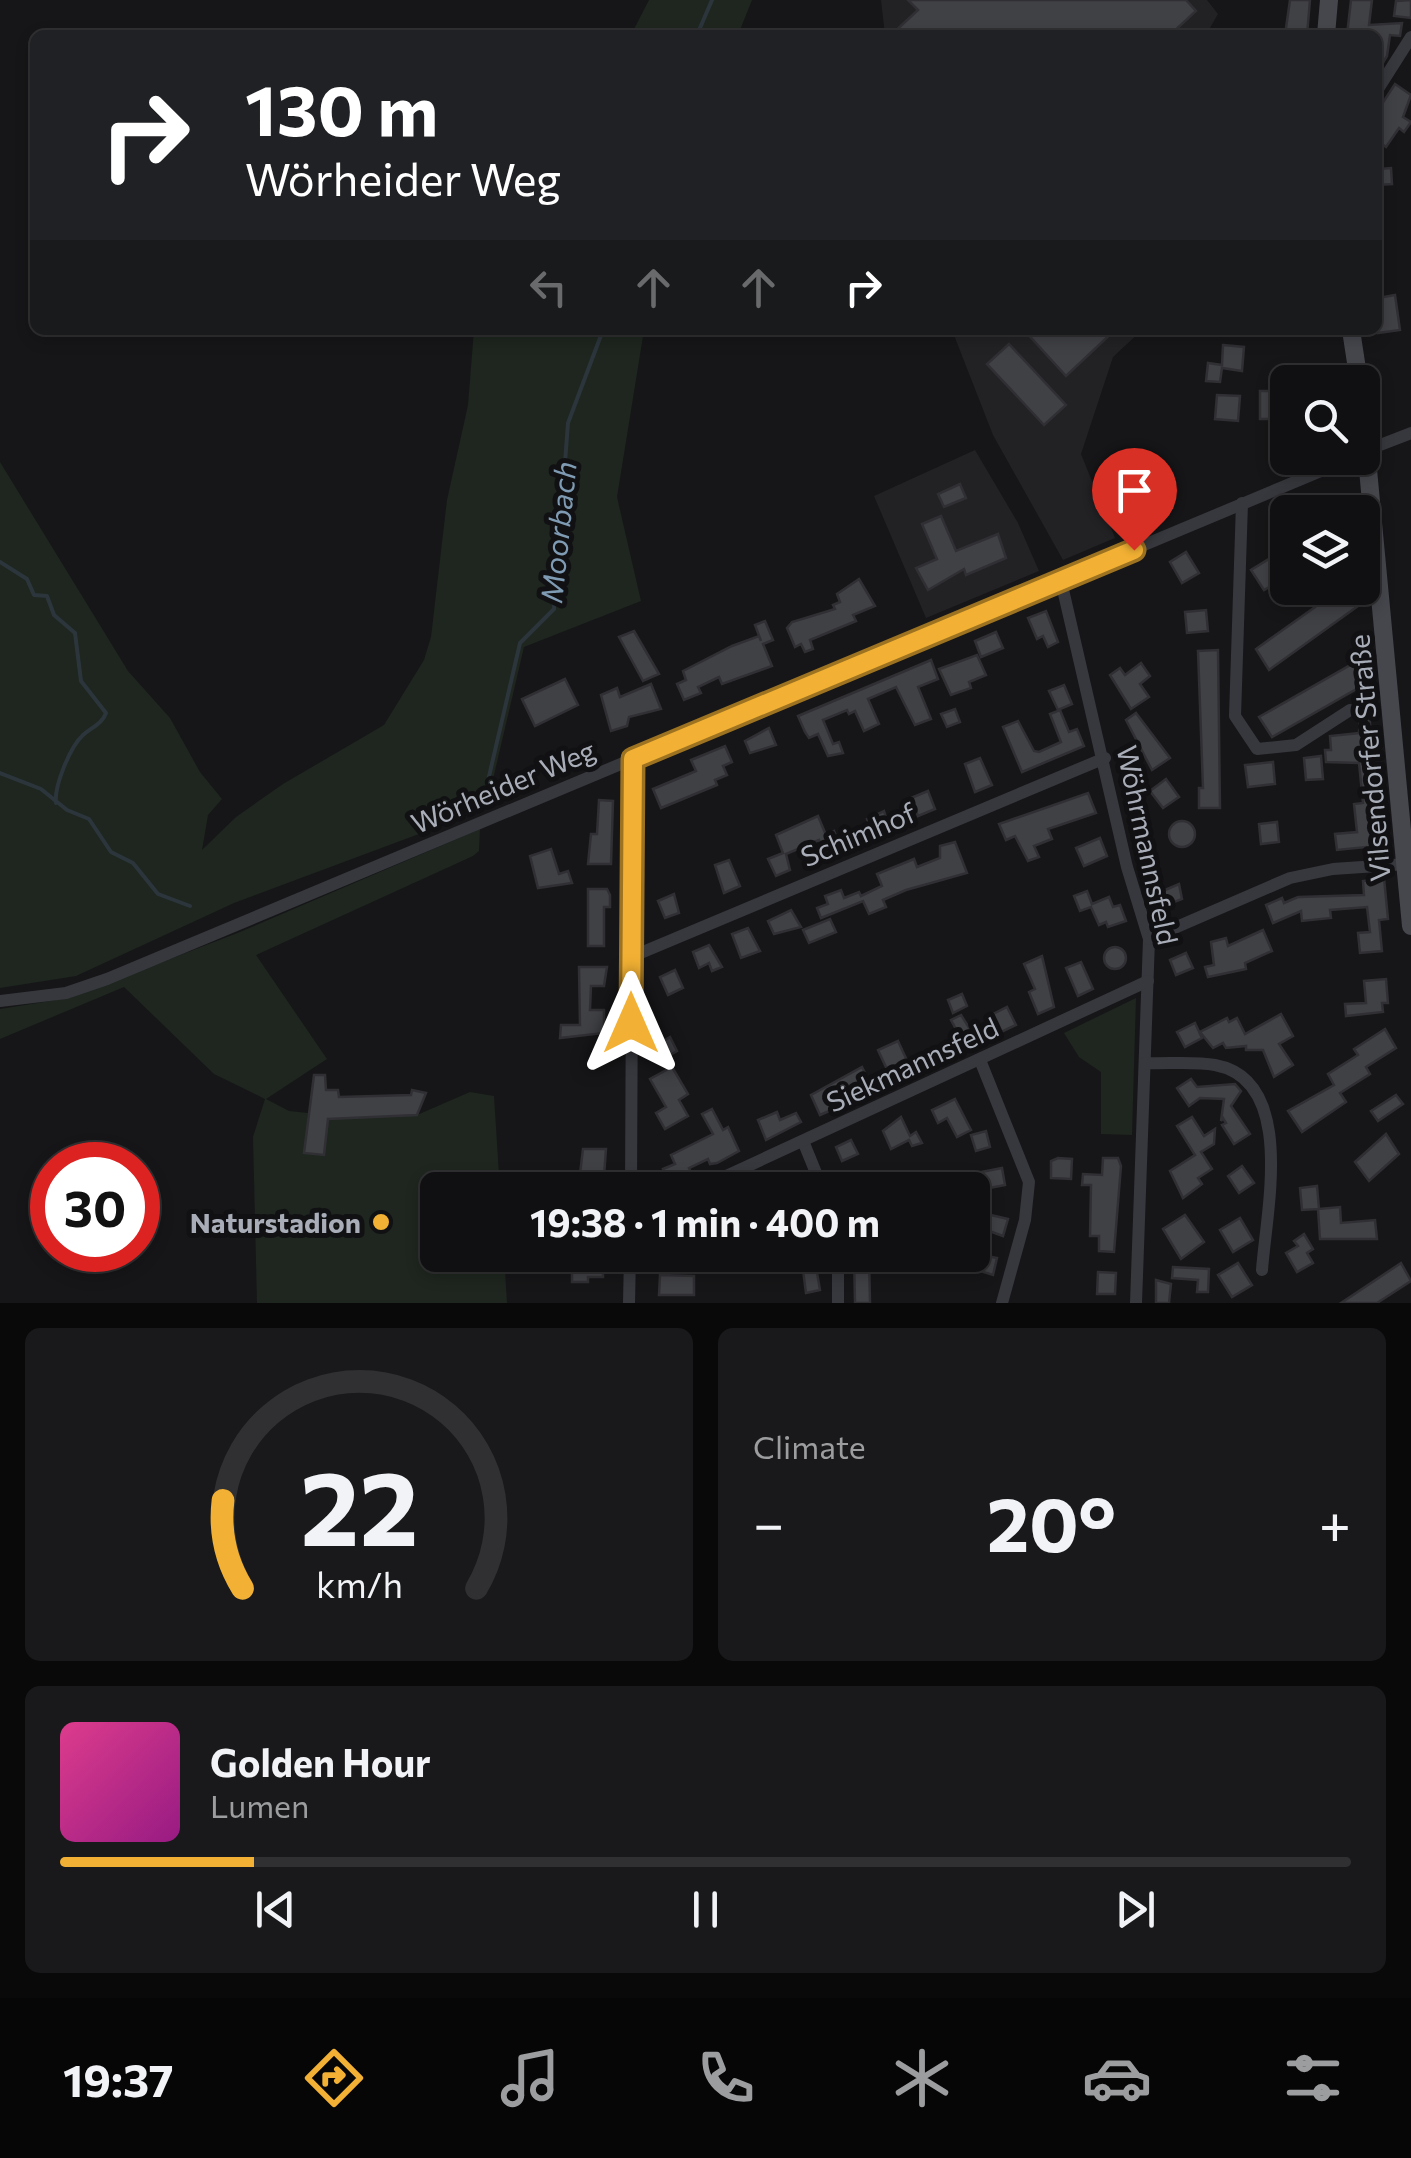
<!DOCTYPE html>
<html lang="en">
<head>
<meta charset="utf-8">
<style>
  body { margin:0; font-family:Commissioner,sans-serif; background:#19191b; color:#f1f3f6; height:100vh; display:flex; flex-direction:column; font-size:38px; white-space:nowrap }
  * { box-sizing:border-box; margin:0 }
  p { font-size:32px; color:#9c9d9f }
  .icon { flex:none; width:55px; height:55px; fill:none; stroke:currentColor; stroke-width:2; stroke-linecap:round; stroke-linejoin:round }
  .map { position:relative; height:1303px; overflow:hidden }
  .panel { display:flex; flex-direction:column; gap:25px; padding:25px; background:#09090a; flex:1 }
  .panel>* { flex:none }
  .top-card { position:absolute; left:30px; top:30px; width:1352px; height:305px; border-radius:15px; box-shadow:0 5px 15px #0003,0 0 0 2px #303032; background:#202124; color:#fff; overflow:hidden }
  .fabs { position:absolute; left:1270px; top:365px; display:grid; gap:20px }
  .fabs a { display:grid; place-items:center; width:110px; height:110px; border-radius:15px; background:#101012; box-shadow:0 5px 15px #0003,0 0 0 2px #303032; font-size:50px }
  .speed { position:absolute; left:30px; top:1142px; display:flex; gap:20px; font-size:50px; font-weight:700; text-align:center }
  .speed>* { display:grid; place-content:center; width:130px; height:130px; border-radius:50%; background:#101012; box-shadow:0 5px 15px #0003,0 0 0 2px #303032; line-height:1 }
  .speed .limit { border:15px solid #d22; background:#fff; color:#111 }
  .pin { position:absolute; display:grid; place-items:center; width:85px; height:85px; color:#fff; margin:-102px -42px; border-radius:50% 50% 50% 0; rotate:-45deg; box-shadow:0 0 10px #0007 }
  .pin .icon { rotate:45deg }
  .me { position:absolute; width:110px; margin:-55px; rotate:0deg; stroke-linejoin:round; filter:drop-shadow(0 0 8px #0008) }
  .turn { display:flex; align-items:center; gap:35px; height:210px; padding:0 50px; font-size:45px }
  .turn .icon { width:130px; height:130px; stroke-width:2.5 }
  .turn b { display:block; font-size:70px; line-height:85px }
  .lanes { display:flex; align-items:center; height:95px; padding:0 50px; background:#0003; justify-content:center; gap:50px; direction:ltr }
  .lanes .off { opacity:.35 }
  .big { font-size:75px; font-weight:700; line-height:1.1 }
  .panel .tile { flex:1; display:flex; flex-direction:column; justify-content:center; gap:15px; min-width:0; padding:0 35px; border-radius:15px; background:#19191b }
  .panel .dial { align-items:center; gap:0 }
  .dial svg { height:260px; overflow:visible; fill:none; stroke:#303032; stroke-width:7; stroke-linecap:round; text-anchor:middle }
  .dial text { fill:#f1f3f6; stroke:none }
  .song { display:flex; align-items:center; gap:30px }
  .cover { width:120px; height:120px; border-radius:15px; background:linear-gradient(135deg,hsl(330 70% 55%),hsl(310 70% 35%)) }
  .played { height:10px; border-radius:5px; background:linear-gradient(90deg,#f2b134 15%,#303032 15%) }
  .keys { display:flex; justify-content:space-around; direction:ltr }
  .heat { display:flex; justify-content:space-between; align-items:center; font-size:55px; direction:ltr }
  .panel .tiles { flex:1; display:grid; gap:25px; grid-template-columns:1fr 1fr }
  .tile:last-child { grid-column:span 2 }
  .trip { position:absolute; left:420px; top:1172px; width:570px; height:100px; border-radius:15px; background:#101012; box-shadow:0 5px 15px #0003,0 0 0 2px #303032; font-weight:700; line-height:100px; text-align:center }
  .tab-bar { display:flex; height:160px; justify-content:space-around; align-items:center; background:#060607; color:#9c9d9f }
  .tab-bar .icon { width:70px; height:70px }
  .tab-bar .current { color:#f2b134 }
  .tab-bar b { font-size:45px; color:#f1f3f6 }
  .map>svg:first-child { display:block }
  .built { fill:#222225 }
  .green { fill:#1e261f }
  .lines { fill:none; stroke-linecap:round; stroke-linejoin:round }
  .stream { stroke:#2c353c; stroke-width:4 }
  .building { fill:#404145; stroke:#303034; stroke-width:2.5 }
  .minor { stroke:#37383d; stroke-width:12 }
  .secondary { stroke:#45474d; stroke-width:18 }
  .route-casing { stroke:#9d7322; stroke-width:25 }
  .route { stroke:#f2b134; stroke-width:18 }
  .poi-dot { fill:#f2b134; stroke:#111113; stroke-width:4 }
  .labels { text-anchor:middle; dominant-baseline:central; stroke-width:10; stroke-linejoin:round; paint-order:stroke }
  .street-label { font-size:28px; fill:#a8adb8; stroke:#111113 }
  .poi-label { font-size:28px; font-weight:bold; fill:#a8adb8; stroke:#111113; text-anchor:end }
  .water-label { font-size:30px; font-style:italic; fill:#7f9bb3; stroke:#111113 }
</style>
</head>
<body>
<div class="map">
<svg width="1411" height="1303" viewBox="0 0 1411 1303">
  <rect width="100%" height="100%" fill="#161618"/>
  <g class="built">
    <path d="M881,0H1207L1218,14L1206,35H885Z"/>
    <path d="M952,330H1142L1113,357L1081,454L1115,538L1063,560L993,435Z"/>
    <path d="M975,450L1018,523L1039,571L926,618L874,496Z"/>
  </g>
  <g class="green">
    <path d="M649,0H752L738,35H631Z"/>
    <path d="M474,330H644L617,497L641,601L524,647L486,809L234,903L76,976L0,988V462L128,671L170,718L200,772L222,799L208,815L202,850L236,817L283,784L384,725L424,660L431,637L447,500L468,405Z"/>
    <path d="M480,829L479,851L473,856L256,955L327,1059L266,1099L289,1111L308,1113L304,1154L324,1153L328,1119L417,1115L470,1092L494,1096L500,1190H438V1255H504L507,1303H257L253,1137L265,1099L214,1074L124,987L0,1039V1009L69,998L240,932Z"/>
    <path d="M1136,998L1132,1135L1101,1134V1072L1079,1057L1064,1033Z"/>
  </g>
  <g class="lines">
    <g class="stream">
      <path d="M697,35L712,0"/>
      <path d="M0,562L27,579L34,595L47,596L54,615L75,633L81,681L106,713C102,724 92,727 83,735C70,747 54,786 56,803"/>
      <path d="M0,773L41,789L67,810L89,819L111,852L133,863L158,894L190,906"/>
      <path d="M487,785L520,643L554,609L568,423L603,330"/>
    </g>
  </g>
  <g class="building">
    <path d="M908,0H1186L1196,11L1170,35H1080L1076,30L1070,35H891L918,10Z"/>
    <path d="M1290,0H1310L1307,35H1285Z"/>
    <path d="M1351,0H1372L1369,25L1402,23L1400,36L1390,35L1387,56L1378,71V35H1347Z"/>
    <path d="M1411,0V18L1394,16L1396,1Z"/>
    <path d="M1395,84L1411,95L1403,117L1411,122L1404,132L1399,128L1386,147L1378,141V110Z"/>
    <path d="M1391,168L1392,184L1378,185V169Z"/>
    <path d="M1395,295L1400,330L1378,333V298Z"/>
    <path d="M1024,330H1115L1066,376Z"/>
    <path d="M1009,344L1066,405L1044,425L987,364Z"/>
    <path d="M1223,345L1244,347L1242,371L1222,368L1220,382L1206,381L1208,363L1222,365Z"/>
    <path d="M1337,365L1340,382H1314L1312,368Z"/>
    <path d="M1260,391H1280L1279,419H1260Z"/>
    <path d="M1217,395L1240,396L1238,421L1215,419Z"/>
    <path d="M960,484L966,498L944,507L938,494Z"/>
    <path d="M941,516L956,551L998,534L1006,558L966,575L964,569L928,590L916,568L937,559L922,524Z"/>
    <path d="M1288,547V576L1264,590L1251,570Z"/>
    <path d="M1186,552L1199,573L1182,583L1170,562Z"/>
    <path d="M859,579L875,606L853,615L856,621L810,640L813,649L805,652L801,644L795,647L787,628L792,622L835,609L833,605L840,602L837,594Z"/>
    <path d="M1342,588L1358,606L1269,670L1256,649Z"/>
    <path d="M1206,610L1208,631L1187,633L1185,612Z"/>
    <path d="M1046,611L1058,642L1048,647L1043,636L1037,639L1028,618Z"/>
    <path d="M765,621L773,640L763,644L772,666L722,684L719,677L698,687L701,693L684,700L677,684L686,680L683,671L732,646L759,636L761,641L755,625Z"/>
    <path d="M634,631L659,674L643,681L619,637Z"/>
    <path d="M996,632L1003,648L981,657L975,641Z"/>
    <path d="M1218,650L1220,808H1199V788H1203L1198,651Z"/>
    <path d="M977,655L986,675L969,682L971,688L951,695L939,669Z"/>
    <path d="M931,660L938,679L918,687L931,719L915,725L896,687L868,699L879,724L864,731L855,711L849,714L847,710L823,720L833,744L839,742L843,753L828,756L818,734L809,738L805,732L798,716Z"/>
    <path d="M1141,663L1150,676L1140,684L1149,697L1131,709L1110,675L1120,668L1125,675Z"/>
    <path d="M1354,663L1367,683L1272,737L1259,717Z"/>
    <path d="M565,679L578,705L535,726L522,699Z"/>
    <path d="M651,684L661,709L629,717L627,726L611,731L601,695L617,688L620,697Z"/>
    <path d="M1064,685L1072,704L1058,710L1049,691Z"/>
    <path d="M955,709L960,722L947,727L941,714Z"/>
    <path d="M1360,709H1369L1372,751L1380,750L1389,851L1367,854L1366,847L1337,850L1335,834L1357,832L1354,804L1363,803L1359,763L1326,762L1325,750H1331L1330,736L1359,733Z"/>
    <path d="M1060,710L1069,732L1077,729L1084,746L1022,772L1003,727L1018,721L1034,751L1039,752L1061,742L1050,714Z"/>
    <path d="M1136,713L1170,758L1152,770L1126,720Z"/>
    <path d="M769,728L776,745L750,753L745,741Z"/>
    <path d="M725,746L732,762L723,766L727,775L715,780L717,785L661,808L653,789L696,771L691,760Z"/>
    <path d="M1321,756L1323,779L1306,780L1304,758Z"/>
    <path d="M980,758L992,785L975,792L965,764Z"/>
    <path d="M1273,762L1275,784L1248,787L1245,765Z"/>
    <path d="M1166,779L1179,797L1163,808L1150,791Z"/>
    <path d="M928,791L935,809L918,816L911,798Z"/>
    <path d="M1088,793L1096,813L1048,829L1052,839L1034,846L1039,857L1028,861L1015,836L1006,840L999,824Z"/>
    <path d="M599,800L613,801L611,864H588L591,834H597Z"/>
    <path d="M884,811L889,828L874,834L867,819Z"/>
    <path d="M818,816L826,835L834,831L841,848L825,855L819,840L786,854L790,870L776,876L768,859L783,853L776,835Z"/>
    <circle cx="1182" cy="834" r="13"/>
    <path d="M1277,822L1279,842L1261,844L1259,824Z"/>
    <path d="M1100,838L1107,856L1084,866L1076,848Z"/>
    <path d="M955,842L967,873L906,890L883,900L886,907L869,914L863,901L821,918L817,908L828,904L825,896L841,890L844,898L859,892L861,896L882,886L877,874L914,859L917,867L940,858V846Z"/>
    <path d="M551,849L559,874L568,871L572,883L538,888L530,856Z"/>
    <path d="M729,860L740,886L724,893L715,865Z"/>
    <path d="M1384,878L1388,919L1379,920L1382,951L1360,953L1358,933L1370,932L1367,907L1330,910L1331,918L1302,921L1301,911L1273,923L1266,905L1282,898L1284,903L1298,897L1364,895L1363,881Z"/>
    <path d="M1179,884L1182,899L1164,906L1158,893Z"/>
    <path d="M588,889H607L610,895V907H604V946H588Z"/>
    <path d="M1087,891L1092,904L1109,897L1113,907L1120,905L1126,921L1108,927L1106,922L1099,925L1091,907L1080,911L1074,896Z"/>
    <path d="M674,894L679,913L665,918L658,901Z"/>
    <path d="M791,910L801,927L774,934L768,921Z"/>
    <path d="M830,919L836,932L809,943L803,930Z"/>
    <path d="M748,928L760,951L741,958L732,934Z"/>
    <path d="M1263,930L1272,951L1245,963L1246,969L1208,977L1205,967L1214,965L1211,942L1226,938L1228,946Z"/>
    <path d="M709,945L722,967L712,971L709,963L699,968L693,952Z"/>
    <circle cx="1115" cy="958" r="11"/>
    <path d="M1186,953L1193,968L1176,975L1170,960Z"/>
    <path d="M1042,956L1054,1007L1038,1014L1029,992L1035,989L1024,964Z"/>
    <path d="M1081,962L1093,989L1078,996L1066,968Z"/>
    <path d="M579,967H607L604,986H591L590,1010H604V1033L560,1038L561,1025H580Z"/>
    <path d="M675,970L683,988L668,995L660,977Z"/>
    <path d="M1386,979L1388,1003H1382L1383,1012L1346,1016L1345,1004L1366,1003L1364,981Z"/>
    <path d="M962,994L967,1006L953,1013L948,1000Z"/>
    <path d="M1007,1007L1016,1025L999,1033L991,1015Z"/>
    <path d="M1281,1014L1293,1036L1279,1044L1293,1065L1274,1077L1263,1050H1246V1046L1226,1048L1223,1043L1213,1048L1200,1032L1227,1018L1229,1022L1237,1018L1245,1034Z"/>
    <path d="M961,1015L978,1042L958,1052L951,1036L958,1033L951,1020Z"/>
    <path d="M1195,1023L1202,1038L1185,1047L1177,1032Z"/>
    <path d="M1385,1029L1396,1048L1366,1067L1370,1074L1340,1093L1346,1102L1302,1132L1288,1111L1334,1085L1328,1074L1358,1055L1354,1049Z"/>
    <path d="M670,1037L677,1051L663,1059L655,1046Z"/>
    <path d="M898,1041L910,1067L891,1078L878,1050Z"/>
    <path d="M672,1067L688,1094L679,1100L688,1116L665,1129L656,1113L666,1107L650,1079Z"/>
    <path d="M862,1067L871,1085L834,1103L836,1108L820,1115L811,1095Z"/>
    <path d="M314,1075H325L326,1090H338L339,1097L411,1095L412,1090L426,1093L417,1115L328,1119L324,1155L304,1153Z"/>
    <path d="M1191,1079L1197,1087L1235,1084L1241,1091L1231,1106L1250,1134L1234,1144L1222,1125L1226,1123L1223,1118L1221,1121L1224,1099L1200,1098L1189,1106L1177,1088Z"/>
    <path d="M1396,1095L1403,1104L1378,1121L1371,1111Z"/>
    <path d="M955,1099L971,1130L957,1137L947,1118L938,1123L932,1110Z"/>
    <path d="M712,1109L723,1130L728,1127L739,1151L717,1163L710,1164L708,1159L689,1168L692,1175L670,1185L663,1169L675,1164L671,1155L713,1134L702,1114Z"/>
    <path d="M777,1112L780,1120L796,1113L801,1122L766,1140L758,1120Z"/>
    <path d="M901,1117L910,1136L916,1132L922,1143L912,1146L909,1140L891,1149L883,1131Z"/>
    <path d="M1192,1117L1204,1136L1215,1129L1214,1144L1201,1152L1212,1169L1198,1178L1202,1184L1183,1198L1170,1171L1195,1155L1177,1126Z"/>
    <path d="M986,1131L990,1147L976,1151L971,1135Z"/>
    <path d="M1386,1134L1399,1154L1369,1181L1355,1162Z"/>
    <path d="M851,1140L858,1154L842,1161L836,1147Z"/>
    <path d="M583,1149H606L603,1190H578Z"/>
    <path d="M1058,1158L1072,1159L1071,1179L1051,1178V1161Z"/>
    <path d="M1103,1158H1118L1121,1166L1114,1252L1099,1251V1236H1090L1091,1185H1082L1083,1174L1102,1175Z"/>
    <path d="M1242,1166L1254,1183L1239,1193L1228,1176Z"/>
    <path d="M1002,1168L1005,1185L974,1191L971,1174Z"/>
    <path d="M781,1173L786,1185L743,1190Z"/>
    <path d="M1317,1186L1319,1209L1340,1207L1341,1223L1375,1220L1377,1239H1320L1318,1209L1302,1210L1300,1188Z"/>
    <path d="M982,1213L1008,1219L1003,1236L978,1227Z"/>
    <path d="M1185,1215L1204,1242L1181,1259L1163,1229Z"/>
    <path d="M1240,1218L1253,1240L1233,1252L1220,1230Z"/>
    <path d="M1304,1234L1313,1249L1307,1253L1313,1263L1297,1272L1286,1253L1298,1246L1294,1241Z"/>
    <path d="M972,1253L997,1258L993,1275L968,1267Z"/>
    <path d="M801,1255H814L820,1290L806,1293Z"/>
    <path d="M854,1255H869L870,1303H855Z"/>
    <path d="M582,1259H607V1271H603V1277H588V1282H572V1264H582Z"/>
    <path d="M1238,1263L1252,1285L1232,1297L1218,1275Z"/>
    <path d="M1401,1263L1411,1281L1377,1303H1341Z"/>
    <path d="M1173,1267L1209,1269L1208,1292H1197L1198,1280L1172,1278Z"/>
    <path d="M1098,1272L1116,1273L1115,1294H1097Z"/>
    <path d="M660,1275L694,1276V1295H659Z"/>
    <path d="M1156,1280L1171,1284L1169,1303H1156Z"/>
  </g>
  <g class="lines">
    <g class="minor">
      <path d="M1378,89L1411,37"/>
      <path d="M1362,452L1411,433"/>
      <path d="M1242,503L1235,716L1257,749L1296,745L1350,710"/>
      <path d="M1061,581L1127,867L1149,939L1136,1303"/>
      <path d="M1149,939L1290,878L1333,869L1406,864"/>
      <path d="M631,957L1105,758"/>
      <path d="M0,1001L66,993L107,979L1352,458"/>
      <path d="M980,1060L1029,1182L1025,1220L1002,1303"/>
      <path d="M1145,1063C1168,1064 1193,1061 1215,1065C1297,1080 1266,1212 1262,1270"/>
      <path d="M803,1141L823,1190"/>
      <path d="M631,1190L633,759"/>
      <path d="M696,1190L1148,981"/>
      <path d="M629,1303L630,1255"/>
      <path d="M838,1303V1255"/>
    </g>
    <g class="secondary">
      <path d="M1326,35L1329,0"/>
      <path d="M1351,330L1359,382"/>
      <path d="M1362,406L1411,926"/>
    </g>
  </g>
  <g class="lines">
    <defs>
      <path id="route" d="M631,1023L633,759L1134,550"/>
    </defs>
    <use href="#route" class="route-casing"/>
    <use href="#route" class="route"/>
  </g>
  <circle class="poi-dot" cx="381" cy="1222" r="10"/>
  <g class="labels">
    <g class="street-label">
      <text transform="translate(1369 758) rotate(-95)">Vilsendorfer Straße</text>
      <text transform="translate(503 786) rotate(-23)">Wörheider Weg</text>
      <text transform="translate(858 834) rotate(-23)">Schimhof</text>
      <text transform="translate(1148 845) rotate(78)">Wöhrmannsfeld</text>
      <text transform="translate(912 1064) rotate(-25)">Siekmannsfeld</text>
    </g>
    <g class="poi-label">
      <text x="361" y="1222">Naturstadion</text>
    </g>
    <g class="water-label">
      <text transform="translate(557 532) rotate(-84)">Moorbach</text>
    </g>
  </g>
</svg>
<div class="fabs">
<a><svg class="icon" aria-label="search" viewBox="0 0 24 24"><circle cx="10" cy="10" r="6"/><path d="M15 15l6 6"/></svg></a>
<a><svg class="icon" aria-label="layers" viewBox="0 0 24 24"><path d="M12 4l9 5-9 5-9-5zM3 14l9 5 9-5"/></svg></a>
</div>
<div class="speed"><div class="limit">30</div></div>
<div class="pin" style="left:1134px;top:550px;background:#d93025"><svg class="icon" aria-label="arrive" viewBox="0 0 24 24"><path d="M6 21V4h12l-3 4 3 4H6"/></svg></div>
<svg class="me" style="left:631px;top:1023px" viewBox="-20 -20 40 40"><path d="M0-17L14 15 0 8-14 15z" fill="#f2b134" stroke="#fff" stroke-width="4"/></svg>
<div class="trip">19:38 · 1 min · 400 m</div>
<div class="top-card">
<div class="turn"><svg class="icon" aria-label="right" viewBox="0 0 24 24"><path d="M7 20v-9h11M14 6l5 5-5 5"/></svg><div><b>130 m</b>Wörheider Weg</div></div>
<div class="lanes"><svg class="icon off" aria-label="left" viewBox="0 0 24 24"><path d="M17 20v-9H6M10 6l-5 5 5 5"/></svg><svg class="icon off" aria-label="ahead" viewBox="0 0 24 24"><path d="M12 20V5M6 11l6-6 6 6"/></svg><svg class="icon off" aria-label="ahead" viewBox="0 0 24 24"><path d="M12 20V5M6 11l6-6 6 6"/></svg><svg class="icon" aria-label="right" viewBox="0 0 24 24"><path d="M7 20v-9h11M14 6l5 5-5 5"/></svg></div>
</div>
</div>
<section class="panel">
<div class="tiles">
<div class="tile dial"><svg viewBox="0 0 100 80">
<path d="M14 69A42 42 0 1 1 86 69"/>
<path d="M14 69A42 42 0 0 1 8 42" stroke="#f2b134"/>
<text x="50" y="56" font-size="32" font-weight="700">22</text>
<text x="50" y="72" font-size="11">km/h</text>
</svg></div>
<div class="tile"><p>Climate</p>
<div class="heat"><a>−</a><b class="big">20°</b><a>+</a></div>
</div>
<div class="tile">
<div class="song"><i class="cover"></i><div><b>Golden Hour</b><p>Lumen</p></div></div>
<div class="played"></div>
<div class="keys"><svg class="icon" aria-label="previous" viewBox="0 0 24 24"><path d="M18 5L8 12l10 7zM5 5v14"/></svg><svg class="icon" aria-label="pause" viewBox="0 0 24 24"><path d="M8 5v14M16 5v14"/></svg><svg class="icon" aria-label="next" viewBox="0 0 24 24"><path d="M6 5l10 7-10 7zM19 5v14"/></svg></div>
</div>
</div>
</section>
<nav class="tab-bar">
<b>19:37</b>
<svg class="icon current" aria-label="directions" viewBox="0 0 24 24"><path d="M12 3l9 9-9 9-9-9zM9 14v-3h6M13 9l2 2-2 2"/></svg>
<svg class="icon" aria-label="music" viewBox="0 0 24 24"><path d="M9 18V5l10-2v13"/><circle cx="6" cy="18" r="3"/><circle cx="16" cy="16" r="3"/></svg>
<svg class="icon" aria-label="phone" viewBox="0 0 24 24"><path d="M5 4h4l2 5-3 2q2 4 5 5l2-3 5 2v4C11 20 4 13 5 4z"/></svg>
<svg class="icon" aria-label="climate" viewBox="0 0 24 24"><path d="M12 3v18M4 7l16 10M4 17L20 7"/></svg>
<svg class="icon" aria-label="car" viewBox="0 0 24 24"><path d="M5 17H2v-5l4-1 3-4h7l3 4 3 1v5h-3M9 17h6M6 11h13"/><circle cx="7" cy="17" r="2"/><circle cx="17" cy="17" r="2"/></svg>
<svg class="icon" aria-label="filters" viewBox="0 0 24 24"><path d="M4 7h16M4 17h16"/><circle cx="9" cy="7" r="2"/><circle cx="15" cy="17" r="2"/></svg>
</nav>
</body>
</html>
